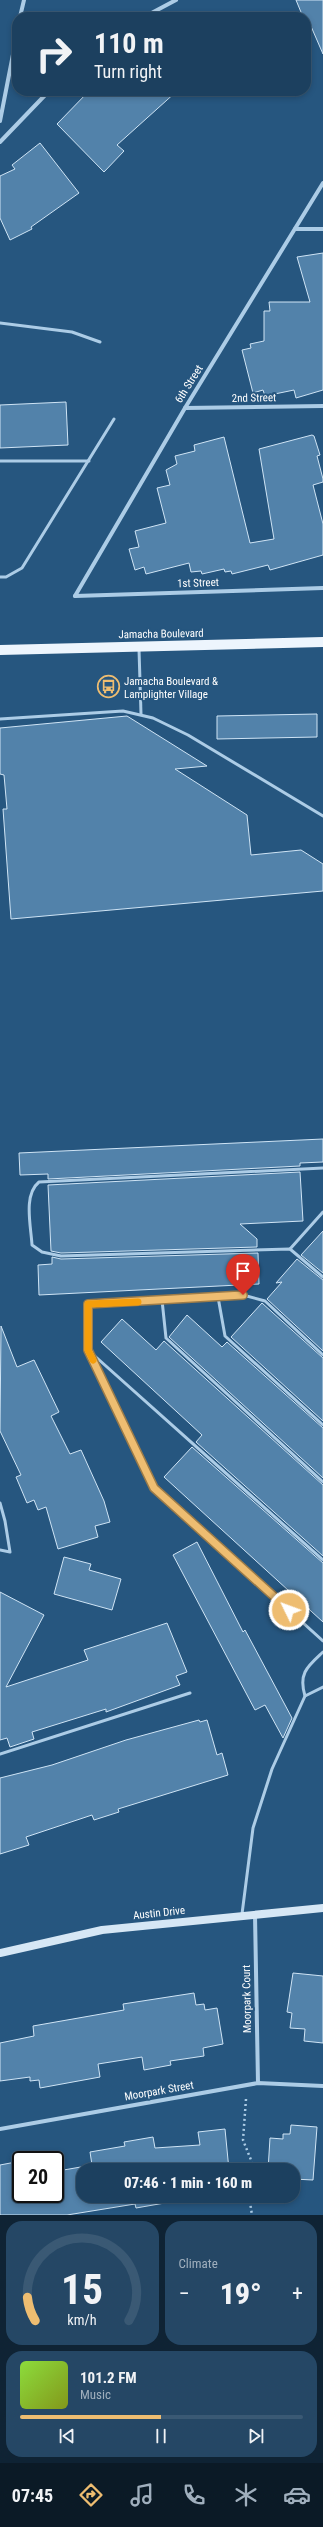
<!DOCTYPE html>
<html lang="en">
<head>
<meta charset="utf-8">
<style>
  body { margin:0; font-family:"Roboto Condensed",sans-serif; background:#254765; color:#f1f3f6; height:100vh; display:flex; flex-direction:column; font-size:15px; white-space:nowrap }
  * { box-sizing:border-box; margin:0 }
  p { font-size:13px; color:#a0afbd }
  .icon { flex:none; width:22px; height:22px; fill:none; stroke:currentColor; stroke-width:2; stroke-linecap:round; stroke-linejoin:round }
  .map { position:relative; height:2215px; overflow:hidden }
  .sheet { display:flex; flex-direction:column; gap:6px; padding:6px; background:#0f2334; flex:1 }
  .sheet>* { flex:none }
  .banner { position:absolute; left:12px; top:12px; width:299px; height:84px; border-radius:16px; box-shadow:0 2px 6px #0003,0 0 0 1px #3a5974; background:#1c405f; color:#f1f3f6; overflow:hidden }
  .speed { position:absolute; left:12px; top:2151px; display:flex; gap:8px; font-size:20px; font-weight:700; text-align:center }
  .speed>* { display:grid; place-content:center; width:52px; height:52px; border-radius:50%; background:#1c405f; box-shadow:0 2px 6px #0003,0 0 0 1px #3a5974; line-height:1 }
  .speed .limit { border:2px solid #111; border-radius:6px; background:#fff; color:#111 }
  .pin { position:absolute; display:grid; place-items:center; width:34px; height:34px; color:#fff; margin:-41px -17px; border-radius:50% 50% 50% 0; rotate:-45deg; box-shadow:0 0 4px #0007 }
  .pin .icon { rotate:45deg }
  .me { position:absolute; width:44px; margin:-22px; rotate:312deg; stroke-linejoin:round; filter:drop-shadow(0 0 3px #0008) }
  .turn { display:flex; align-items:center; gap:14px; height:84px; padding:0 16px; font-size:18px }
  .turn .icon { width:52px; height:52px; stroke-width:2.5 }
  .turn b { display:block; font-size:28px; line-height:34px }
  .big { font-size:30px; font-weight:800; line-height:1.1 }
  .sheet .tile { flex:1; display:flex; flex-direction:column; justify-content:center; gap:6px; min-width:0; padding:0 14px; border-radius:16px; background:#254765 }
  .sheet .dial { align-items:center; gap:0 }
  .dial svg { height:104px; overflow:visible; fill:none; stroke:#3a5974; stroke-width:7; stroke-linecap:round; text-anchor:middle }
  .dial text { fill:#f1f3f6; stroke:none }
  .song { display:flex; align-items:center; gap:12px }
  .cover { width:48px; height:48px; border-radius:6px; background:linear-gradient(135deg,hsl(90 70% 55%),hsl(70 70% 35%)) }
  .played { height:4px; border-radius:2px; background:linear-gradient(90deg,#eebd71 50%,#3a5974 50%) }
  .keys { display:flex; justify-content:space-around; direction:ltr }
  .heat { display:flex; justify-content:space-between; align-items:center; font-size:22px; direction:ltr }
  .sheet .tiles { flex:1; display:grid; gap:6px; grid-template-columns:1fr 1fr }
  .tile:last-child { grid-column:span 2 }
  .trip { position:absolute; left:76px; top:2163px; width:224px; height:40px; border-radius:16px; background:#1c405f; box-shadow:0 2px 6px #0003,0 0 0 1px #3a5974; font-weight:800; line-height:40px; text-align:center }
  .dock { display:flex; height:64px; justify-content:space-around; align-items:center; background:#0b1a26; color:#a0afbd }
  .dock .icon { width:28px; height:28px }
  .dock .on { color:#eebd71 }
  .dock b { font-size:18px; color:#f1f3f6 }
  .map>svg:first-child { display:block }
  .building { fill:#5282aa; stroke:#cfe4f5 }
  .lines { fill:none; stroke-linecap:round; stroke-linejoin:round }
  .path { stroke:#accce6; stroke-width:2.5; stroke-dasharray:2 3; stroke-linecap:butt }
  .service { stroke:#accce6; stroke-width:3 }
  .minor { stroke:#accce6; stroke-width:4 }
  .secondary { stroke:#d6e7f5; stroke-width:8 }
  .primary { stroke:#edf5fd; stroke-width:10 }
  .route-casing { stroke:#9b7b49; stroke-width:10 }
  .route { stroke:#eebd71; stroke-width:7 }
  .slow { stroke:#f59e0b; stroke-width:7 }
  .labels { text-anchor:middle; dominant-baseline:central; stroke-width:4; stroke-linejoin:round; paint-order:stroke }
  .street-label { font-size:11px; fill:#fff; stroke:#26567f }
  .poi-label { font-size:11px; fill:#fff; stroke:#26567f; text-anchor:start }
</style>
</head>
<body>
<div class="map">
<svg width="323" height="2215" viewBox="0 0 323 2215">
  <rect width="100%" height="100%" fill="#26567f"/>
  <g class="building">
    <path d="M296,0H323V54L310,24L307,26L306,17H303Z"/>
    <path d="M89,91H177L117,145L124,151L104,172L57,124Z"/>
    <path d="M40,143L79,193L31,227L32,229L10,240L0,218V176L15,169L12,165Z"/>
    <path d="M323,253V390L296,398L294,390L265,396L263,390L253,393L242,350L251,348L250,344L264,341V311H270L269,302H310L297,257Z"/>
    <path d="M66,402L68,445L0,448V405Z"/>
    <path d="M312,435L314,436L320,455L317,456L323,479V482L313,485L323,524V555L270,570L268,565L232,574L231,571L225,572L224,569L202,574L201,571L191,572L189,563L146,574L144,567L135,570L129,549L139,547L135,531L166,523L157,488L170,485L166,470L177,464L175,456L195,451L194,445L224,437L250,543L274,539L259,449Z"/>
    <path d="M317,714V737L217,739V716Z"/>
    <path d="M127,716L207,766L175,769L247,815L251,855L301,850L323,864V891L11,919L3,809H7L4,775L0,774V728Z"/>
    <path d="M323,1139V1162L300,1163V1166L48,1179V1174L20,1175L19,1153Z"/>
    <path d="M300,1172L303,1221L240,1224L257,1239V1247L61,1253L51,1251L48,1185Z"/>
    <path d="M323,1231V1273L301,1255Z"/>
    <path d="M258,1253L259,1284L39,1295L38,1265L52,1264V1257L61,1259Z"/>
    <path d="M297,1259L323,1280V1351L267,1299L282,1282L276,1283Z"/>
    <path d="M262,1303L323,1358V1421L231,1337Z"/>
    <path d="M187,1315L222,1347L227,1342L323,1428V1478L169,1337Z"/>
    <path d="M122,1319L156,1350L164,1341L323,1485V1556L196,1442L202,1435L101,1342Z"/>
    <path d="M1,1326L17,1367L34,1360L59,1412L51,1416L70,1454L81,1450L104,1501L110,1522L95,1526L98,1537L58,1549L46,1507L38,1510L34,1500L27,1503L16,1477L21,1475L0,1431Z"/>
    <path d="M192,1447L323,1563V1622L164,1477Z"/>
    <path d="M197,1542L243,1632L245,1630L292,1718L283,1738L265,1705L255,1710L173,1555Z"/>
    <path d="M64,1557L91,1564L89,1570L121,1579L112,1610L54,1594Z"/>
    <path d="M0,1592L44,1615L6,1687L88,1660L84,1650L167,1623L187,1672L176,1676L180,1685L106,1712V1709L32,1732L34,1739L10,1747L7,1738L0,1740Z"/>
    <path d="M199,1720L200,1722L207,1720L217,1755L222,1753L228,1775L118,1809L119,1812L94,1820L92,1815L26,1837L29,1845L0,1854V1778L52,1765L126,1740Z"/>
    <path d="M293,1973L323,1976V2043L304,2041L305,2029L290,2028L292,2013L287,2012Z"/>
    <path d="M194,1993L196,2005L204,2004L205,2010L217,2008L223,2044L203,2048L204,2056L170,2061L171,2065L144,2070L142,2057L98,2064L100,2077L40,2088L39,2080L30,2081V2077L0,2081V2043L34,2036L33,2026L124,2010L123,2004Z"/>
    <path d="M291,2125L317,2127L313,2180L293,2179V2170H268L270,2138L283,2139V2134H290Z"/>
    <path d="M225,2129L229,2170H83V2196H205L136,2208L135,2204L67,2215H0V2165L21,2161V2194H55V2166H57L58,2171L92,2165L90,2152L125,2146L124,2142L153,2137L155,2148L200,2145L198,2132Z"/>
    <path d="M207,2196H229V2201L208,2203Z"/>
  </g>
  <g class="lines">
    <g class="path">
      <path d="M246,2099L243,2140L255,2170"/>
      <path d="M249,2196L252,2215"/>
    </g>
    <g class="service">
      <path d="M0,323L72,332L100,342"/>
      <path d="M0,461H89"/>
      <path d="M0,577H6L22,568L114,419"/>
      <path d="M139,649L141,714"/>
      <path d="M0,719L123,711L153,718L188,735L323,816"/>
      <path d="M323,1168L39,1182C23,1195 31,1226 32,1245L42,1252L61,1256L290,1249L323,1277"/>
      <path d="M290,1249L323,1212"/>
      <path d="M218,1297L225,1336L323,1425"/>
      <path d="M162,1300L166,1338L323,1482"/>
      <path d="M89,1351L154,1488L323,1641"/>
      <path d="M323,1355L265,1301L243,1295L88,1304V1350L323,1560"/>
      <path d="M0,1503L5,1521L10,1552L0,1550"/>
      <path d="M305,1696C298,1673 308,1666 323,1652"/>
      <path d="M0,1754L190,1693"/>
      <path d="M242,1914L253,1828L272,1769L305,1696L323,1687"/>
    </g>
    <g class="minor">
      <path d="M20,17L24,0"/>
      <path d="M144,17L176,0"/>
      <path d="M0,121L17,34"/>
      <path d="M0,142L49,91"/>
      <path d="M295,229H323"/>
      <path d="M185,408L323,406"/>
      <path d="M75,596L185,408L323,183"/>
      <path d="M75,596L323,588"/>
      <path d="M255,1915L258,2083"/>
      <path d="M0,2129L258,2083L323,2086"/>
    </g>
    <path class="secondary" d="M0,1953L102,1930L323,1908"/>
    <path class="primary" d="M0,650L323,642"/>
  </g>
  <g class="lines">
    <defs>
      <path id="route" d="M243,1295L88,1304V1350L154,1488L289,1610"/>
    </defs>
    <use href="#route" class="route-casing"/>
    <use href="#route" class="route"/>
    <path class="slow" d="M93,1360L88,1350V1304L138,1302"/>
  </g>
  <defs>
    <symbol id="bus-ring" viewBox="-11 -11 22 22"><circle r="9.5" fill="#26567f" stroke="#eebd71" stroke-width="1.5"/><path d="M-5-6H5V4H4V6H2V4H-2V6H-4V4H-5ZM-3.5-4V0h7V-4ZM-3.5 1.2v1.5H-2V1.2ZM2 1.2v1.5H3.5V1.2Z" fill="#eebd71"/></symbol>
  </defs>
  <g fill-rule="evenodd">
    <use href="#bus-ring" x="96" y="674" width="25" height="25"/>
  </g>
  <g class="labels">
    <g class="street-label">
      <text transform="translate(189 384) rotate(-58)">6th Street</text>
      <text transform="translate(254 398) rotate(-1)">2nd Street</text>
      <text transform="translate(198 583) rotate(-2)">1st Street</text>
      <text transform="translate(161 634) rotate(-1)">Jamacha Boulevard</text>
      <text transform="translate(159 1913) rotate(-6)">Austin Drive</text>
      <text transform="translate(247 1999) rotate(-91)">Moorpark Court</text>
      <text transform="translate(159 2091) rotate(-10)">Moorpark Street</text>
    </g>
    <g class="poi-label">
      <text x="124" y="681">Jamacha Boulevard &amp;<tspan x="124" dy="13">Lamplighter Village</tspan></text>
    </g>
  </g>
</svg>
<div class="speed"><div class="limit">20</div></div>
<div class="pin" style="left:243px;top:1295px;background:#d93025"><svg class="icon" aria-label="arrive" viewBox="0 0 24 24"><path d="M6 21V4h12l-3 4 3 4H6"/></svg></div>
<svg class="me" style="left:289px;top:1610px" viewBox="-20 -20 40 40"><circle r="17" fill="#eebd71" stroke="#fff" stroke-width="3"/><path d="M0-11L8 9 0 5-8 9z" fill="#fff"/></svg>
<div class="trip">07:46 · 1 min · 160 m</div>
<div class="banner">
<div class="turn"><svg class="icon" aria-label="right" viewBox="0 0 24 24"><path d="M7 20v-9h11M14 6l5 5-5 5"/></svg><div><b>110 m</b>Turn right</div></div>
</div>
</div>
<section class="sheet">
<div class="tiles">
<div class="tile dial"><svg viewBox="0 0 100 80">
<path d="M14 69A42 42 0 1 1 86 69"/>
<path d="M14 69A42 42 0 0 1 8 51" stroke="#eebd71"/>
<text x="50" y="56" font-size="32" font-weight="700">15</text>
<text x="50" y="72" font-size="11">km/h</text>
</svg></div>
<div class="tile"><p>Climate</p>
<div class="heat"><a>−</a><b class="big">19°</b><a>+</a></div>
</div>
<div class="tile">
<div class="song"><i class="cover"></i><div><b>101.2 FM</b><p>Music</p></div></div>
<div class="played"></div>
<div class="keys"><svg class="icon" aria-label="previous" viewBox="0 0 24 24"><path d="M18 5L8 12l10 7zM5 5v14"/></svg><svg class="icon" aria-label="pause" viewBox="0 0 24 24"><path d="M8 5v14M16 5v14"/></svg><svg class="icon" aria-label="next" viewBox="0 0 24 24"><path d="M6 5l10 7-10 7zM19 5v14"/></svg></div>
</div>
</div>
</section>
<nav class="dock">
<b>07:45</b>
<svg class="icon on" aria-label="directions" viewBox="0 0 24 24"><path d="M12 3l9 9-9 9-9-9zM9 14v-3h6M13 9l2 2-2 2"/></svg>
<svg class="icon" aria-label="music" viewBox="0 0 24 24"><path d="M9 18V5l10-2v13"/><circle cx="6" cy="18" r="3"/><circle cx="16" cy="16" r="3"/></svg>
<svg class="icon" aria-label="phone" viewBox="0 0 24 24"><path d="M5 4h4l2 5-3 2q2 4 5 5l2-3 5 2v4C11 20 4 13 5 4z"/></svg>
<svg class="icon" aria-label="climate" viewBox="0 0 24 24"><path d="M12 3v18M4 7l16 10M4 17L20 7"/></svg>
<svg class="icon" aria-label="car" viewBox="0 0 24 24"><path d="M5 17H2v-5l4-1 3-4h7l3 4 3 1v5h-3M9 17h6M6 11h13"/><circle cx="7" cy="17" r="2"/><circle cx="17" cy="17" r="2"/></svg>
</nav>
</body>
</html>
